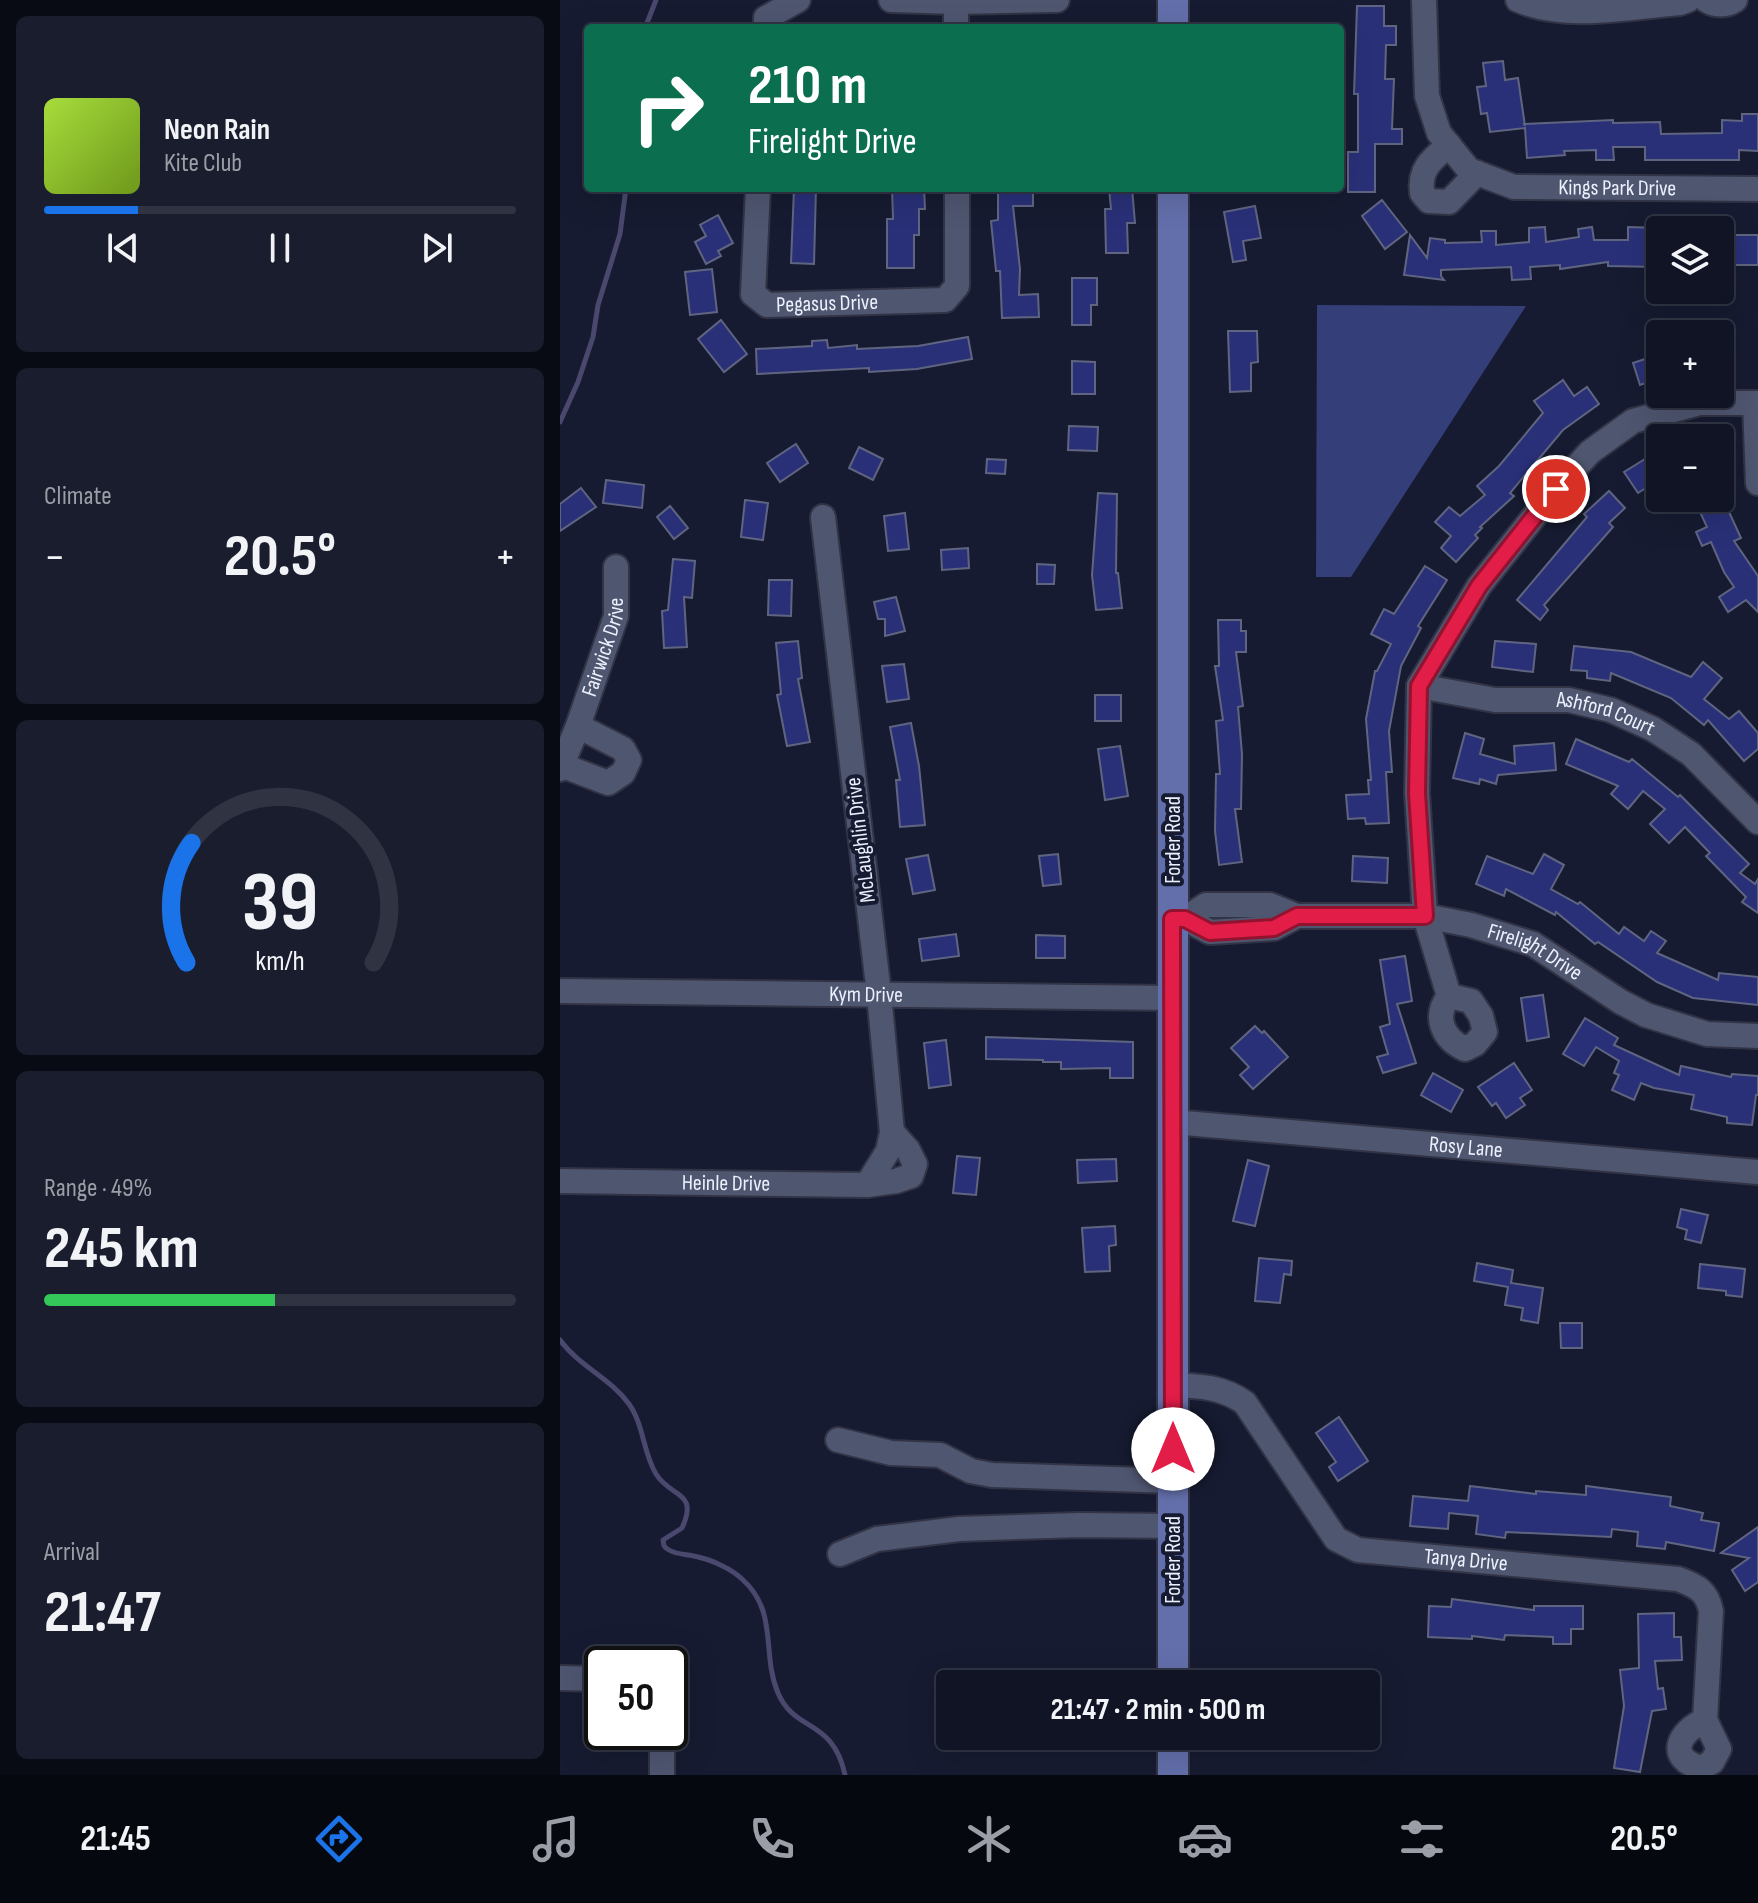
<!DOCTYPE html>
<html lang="en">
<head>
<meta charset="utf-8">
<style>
  body { margin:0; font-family:"Sofia Sans Condensed",sans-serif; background:#191d2d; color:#f1f3f6; height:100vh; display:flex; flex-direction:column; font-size:30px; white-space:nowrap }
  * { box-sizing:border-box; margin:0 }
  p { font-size:26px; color:#9c9ea7 }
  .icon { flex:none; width:44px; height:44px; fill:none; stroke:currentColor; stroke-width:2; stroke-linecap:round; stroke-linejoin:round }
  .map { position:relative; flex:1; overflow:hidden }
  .sheet { display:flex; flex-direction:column; gap:16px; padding:16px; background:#090b14; width:560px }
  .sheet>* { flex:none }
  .top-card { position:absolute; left:24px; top:24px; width:760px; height:168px; border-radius:8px; box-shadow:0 8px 32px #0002,0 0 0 2px #303342; background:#0b6e4f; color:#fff; overflow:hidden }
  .fabs { position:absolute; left:1086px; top:216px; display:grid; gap:16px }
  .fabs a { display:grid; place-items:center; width:88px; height:88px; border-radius:8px; background:#101425; box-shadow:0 8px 32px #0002,0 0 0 2px #303342; font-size:40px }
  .speed { position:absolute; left:24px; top:1646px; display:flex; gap:16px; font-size:40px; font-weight:700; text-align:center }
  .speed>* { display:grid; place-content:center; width:104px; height:104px; border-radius:50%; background:#101425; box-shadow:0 8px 32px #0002,0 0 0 2px #303342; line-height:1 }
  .speed .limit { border:4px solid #111; border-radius:12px; background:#fff; color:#111 }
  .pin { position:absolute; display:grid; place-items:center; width:68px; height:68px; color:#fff; margin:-34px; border:4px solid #fff; border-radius:50%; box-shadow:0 2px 8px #0007 }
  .me { position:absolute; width:88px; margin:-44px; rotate:0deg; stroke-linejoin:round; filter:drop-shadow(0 0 6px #0008) }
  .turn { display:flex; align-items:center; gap:28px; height:168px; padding:0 32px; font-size:36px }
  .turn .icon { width:104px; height:104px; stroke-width:2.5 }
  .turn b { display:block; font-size:56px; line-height:68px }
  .big { font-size:60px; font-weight:700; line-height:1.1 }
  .sheet .widget { flex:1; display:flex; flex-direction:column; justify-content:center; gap:12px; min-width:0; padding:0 28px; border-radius:12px; background:#191d2d }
  .sheet .dial { align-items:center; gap:0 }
  .dial svg { height:208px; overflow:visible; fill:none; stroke:#303342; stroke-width:7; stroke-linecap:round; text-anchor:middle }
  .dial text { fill:#f1f3f6; stroke:none }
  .song { display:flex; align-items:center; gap:24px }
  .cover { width:96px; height:96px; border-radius:12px; background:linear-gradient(135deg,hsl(80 70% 55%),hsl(80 70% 35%)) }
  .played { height:8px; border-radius:4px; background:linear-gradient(90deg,#1a73e8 20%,#303342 20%) }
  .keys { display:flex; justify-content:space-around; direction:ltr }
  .heat { display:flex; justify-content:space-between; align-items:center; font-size:44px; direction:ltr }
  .charge { height:12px; border-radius:6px; background:linear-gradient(90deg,#34c759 49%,#303342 0) }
  .trip { position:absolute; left:376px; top:1670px; width:444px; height:80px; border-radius:8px; background:#101425; box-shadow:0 8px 32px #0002,0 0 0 2px #303342; font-weight:700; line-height:80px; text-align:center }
  .tab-bar { display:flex; height:128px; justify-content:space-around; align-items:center; background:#06080f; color:#9c9ea7 }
  .tab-bar .icon { width:56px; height:56px }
  .tab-bar .current { color:#1a73e8 }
  .tab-bar b { font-size:36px; color:#f1f3f6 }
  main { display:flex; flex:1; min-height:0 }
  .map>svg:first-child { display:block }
  .green { fill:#343e79 }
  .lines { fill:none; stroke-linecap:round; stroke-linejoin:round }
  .stream { stroke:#4a486d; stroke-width:5 }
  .building { fill:#293077; stroke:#5f6581; stroke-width:2 }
  .minor-casing { stroke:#323446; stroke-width:28 }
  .major-casing { stroke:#323446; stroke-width:34 }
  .minor { stroke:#4f5670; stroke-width:24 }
  .major { stroke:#636fab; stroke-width:30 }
  .route-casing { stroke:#92132f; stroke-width:20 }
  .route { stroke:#e11d48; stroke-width:14 }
  .labels { text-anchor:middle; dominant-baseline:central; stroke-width:8; stroke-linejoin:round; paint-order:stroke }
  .street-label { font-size:22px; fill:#ecf0fd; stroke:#161b31 }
</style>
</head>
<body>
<main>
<section class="sheet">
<div class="widget">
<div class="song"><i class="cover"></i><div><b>Neon Rain</b><p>Kite Club</p></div></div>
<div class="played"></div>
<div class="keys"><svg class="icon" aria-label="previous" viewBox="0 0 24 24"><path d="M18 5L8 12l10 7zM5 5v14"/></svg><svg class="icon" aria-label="pause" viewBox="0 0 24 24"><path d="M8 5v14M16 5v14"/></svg><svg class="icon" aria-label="next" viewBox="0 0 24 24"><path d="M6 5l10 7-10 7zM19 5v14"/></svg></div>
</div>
<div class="widget"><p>Climate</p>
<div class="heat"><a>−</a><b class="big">20.5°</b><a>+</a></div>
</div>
<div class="widget dial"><svg viewBox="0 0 100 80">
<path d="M14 69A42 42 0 1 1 86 69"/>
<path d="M14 69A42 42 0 0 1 16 23" stroke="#1a73e8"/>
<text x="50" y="56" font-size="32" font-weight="700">39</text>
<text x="50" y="72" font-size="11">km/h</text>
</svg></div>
<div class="widget"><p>Range · 49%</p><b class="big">245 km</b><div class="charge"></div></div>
<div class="widget"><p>Arrival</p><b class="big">21:47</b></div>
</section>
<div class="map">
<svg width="1198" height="1775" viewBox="0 0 1198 1775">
  <rect width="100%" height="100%" fill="#161b31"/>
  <path class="green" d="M757,305L966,306L791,577H756Z"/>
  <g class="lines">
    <g class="stream">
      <path d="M85,28L96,0"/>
      <path d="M0,422L18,382L33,337L38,305L60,234L66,188"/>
      <path d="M0,1340C19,1366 50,1378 69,1404C84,1425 83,1453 96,1474C111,1498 139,1491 122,1528L103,1540C104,1546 103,1546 109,1550C117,1555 129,1554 138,1557C152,1560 172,1569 182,1579C219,1612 201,1653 218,1693C235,1733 273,1718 285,1775"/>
    </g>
  </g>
  <g class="building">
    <path d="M797,6H824V26H836V45H826L825,79H834L832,129H842V144H815V192H788V152H798V94H794Z"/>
    <path d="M943,61L945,80L958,78L965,126L964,124L1053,120V123L1100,122L1101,134L1162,133V120L1182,121V114H1198V151L1179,150V160H1085V147H1053L1054,160H1036V150L1004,151L1005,155L967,158L965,128L930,132L927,113L921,114L917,87L926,86L923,63Z"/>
    <path d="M234,188H256L254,264L231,263Z"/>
    <path d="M332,188H364L365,209H359V235H354V268H327V219H333Z"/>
    <path d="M438,188H473V206H453L460,269L459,295L478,294L479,317L442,318L440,271H436L431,221L438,220Z"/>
    <path d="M549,188H572L575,223H567L568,253H546L545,209H551Z"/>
    <path d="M822,200L847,232L825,249L802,216Z"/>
    <path d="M695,206L701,238L683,241L686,260L673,262L664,212Z"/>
    <path d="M158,215L173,243L158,251L161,256L146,264L135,242L146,236L140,225Z"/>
    <path d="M985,227L986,242L1019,237L1018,229L1032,227L1034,240H1068V227L1100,228V267L1048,266V262L1000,269V265L970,267L971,279L952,280L951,267L881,270V276L884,280L844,275L850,235L867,258L870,238L885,240V243L922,242L921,231H936V245L969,242V228Z"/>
    <rect x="1160" y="235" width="38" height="30"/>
    <path d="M152,269L157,312L130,315L125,272Z"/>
    <path d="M512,278H537V305H531V325H512Z"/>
    <path d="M161,320L187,354L164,372L138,339Z"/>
    <path d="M668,331H697L698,362L691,363V391L670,392Z"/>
    <path d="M408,337L412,359L357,369L309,372V368L197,374L196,349L252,346V341L267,340L268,348L297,345V349L358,346Z"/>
    <path d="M1097,355L1100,378L1080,385L1073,363Z"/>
    <path d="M512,361L535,362V394H512Z"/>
    <path d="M1003,380L1014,396L1027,387L1039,404L1003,430L950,493L954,496L920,527L922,528L915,535L918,538L896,562L881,548L891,536L875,522L889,507L900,516L925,495L917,486L939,466L983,413L974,401Z"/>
    <path d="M509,426L538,427L537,451L508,450Z"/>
    <path d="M236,444L248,463L220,482L207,463Z"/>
    <path d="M299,447L323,459L313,480L289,468Z"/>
    <path d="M1093,454L1100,464V479L1078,493L1064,472Z"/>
    <path d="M427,459L446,460L445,474L426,473Z"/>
    <path d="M46,480L84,485L82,508L43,503Z"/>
    <path d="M21,488L36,507L0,531V504Z"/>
    <path d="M1049,491L1065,508L1049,523L1053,527L984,605L988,610L980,620L957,600L1027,517L1024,514Z"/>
    <path d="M538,493L557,494L556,573H558L562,608L536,610L532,575Z"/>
    <path d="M185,500L208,503L203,540L181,537Z"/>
    <path d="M1164,501L1181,538L1174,541L1198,576V612L1186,600L1168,612L1159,597L1174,587L1164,572L1151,542L1142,546L1136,532L1147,527L1140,512Z"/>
    <path d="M110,506L128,528L114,539L97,517Z"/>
    <path d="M345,513L349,549L328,551L324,516Z"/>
    <path d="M408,548L409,568L382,570L381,550Z"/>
    <path d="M113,559L135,561L132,598L124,597L127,647L104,648L102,611L108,610Z"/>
    <path d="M477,564L495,565L494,584H477Z"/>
    <path d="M865,566L887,580L858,626L861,628L841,666L829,731L832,772H826L829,823L806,824L805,818L788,819L786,795L809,794L808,780H811L806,719L815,671H817L831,644L811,634L824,609L834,614Z"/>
    <path d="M209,580H232L231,616L208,615Z"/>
    <path d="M336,597L345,631L325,636V619H318L314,602Z"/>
    <path d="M658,620H681V631H686V652H676L683,706L678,707L682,754L681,809H675L682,862L659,865L655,831L656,774H660L656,721L663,720L655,666H659Z"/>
    <path d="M238,641L242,678L238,679L250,742L227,746L217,695L221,694L216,643Z"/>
    <path d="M935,641L976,644L973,672L932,667Z"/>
    <path d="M1014,646L1071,652L1131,677L1143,662L1162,678L1144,699L1169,719L1179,711L1198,733V749L1184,761L1148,720L1144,725L1111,698L1051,673L1050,681L1027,678V671L1011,670Z"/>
    <path d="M344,664L349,699L327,702L322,666Z"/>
    <rect x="535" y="695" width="26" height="26"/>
    <path d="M351,723L359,766L365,825L340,827L336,780H340L330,727Z"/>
    <path d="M905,733L924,739L920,754L955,764L954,746L994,743L996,770L938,775L936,784L920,779L919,784L893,778Z"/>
    <path d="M1016,739L1069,762L1072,759L1118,797L1120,795L1189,864L1180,873L1195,884L1198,879V913L1182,902L1186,897L1146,856L1150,853L1125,827L1109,843L1090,824L1105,809L1083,791L1068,809L1051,794L1058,786L1006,764Z"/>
    <path d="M560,746L568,796L545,800L538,749Z"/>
    <path d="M498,854L501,884L483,886L479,856Z"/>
    <path d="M984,854L1004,865L991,889L1018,904L1020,902L1059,934L1064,927L1084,941L1091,931L1106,941L1097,953L1158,980L1159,973L1198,977V1005L1133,998L1097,982L1038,942L1035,944L996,912L995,915L946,889L944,896L916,884L927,856L973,874Z"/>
    <path d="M368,855L375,890L353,894L346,859Z"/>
    <path d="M793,856L828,858L827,883L792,881Z"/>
    <path d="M396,934L399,956L362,961L359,939Z"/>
    <path d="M476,935L505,936V958H476Z"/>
    <path d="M845,956L852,1001L837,1004L856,1063L823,1073L817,1057L828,1054L820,1027L830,1024L820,960Z"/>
    <path d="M983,995L989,1037L967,1041L961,998Z"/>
    <path d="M1025,1018L1058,1038L1054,1045L1119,1075L1121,1066L1171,1077L1172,1074L1198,1076V1095H1196L1192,1125L1167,1123V1117L1131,1109L1134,1095L1094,1088L1081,1083L1074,1100L1052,1090L1059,1075L1054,1073L1059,1061L1036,1047L1024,1066L1003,1054Z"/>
    <path d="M695,1026L702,1033L704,1031L728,1057L693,1089L680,1075L689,1067L671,1048Z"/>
    <path d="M426,1037L573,1042V1078H550V1068L501,1069V1062H483V1060L426,1059Z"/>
    <path d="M386,1040L391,1085L369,1088L364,1043Z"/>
    <path d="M954,1063L972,1090L960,1098L965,1105L946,1118L936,1103L932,1106L918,1087Z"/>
    <path d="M873,1073L903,1090L891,1112L861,1095Z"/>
    <path d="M397,1156L420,1158L416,1195L393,1193Z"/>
    <path d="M556,1159L557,1181L518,1183L517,1160Z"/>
    <path d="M688,1160L709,1166L695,1226L673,1221Z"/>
    <path d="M1121,1209L1148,1215L1141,1243L1125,1239L1127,1230L1117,1227Z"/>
    <path d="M555,1226L556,1245L549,1246L550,1271L525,1272L522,1228Z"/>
    <path d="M699,1258L732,1261L731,1275L724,1274L720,1303L695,1301Z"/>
    <path d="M917,1263L953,1270L951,1283L983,1288L978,1323L961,1320L963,1308L945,1305L948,1287L914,1281Z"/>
    <path d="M1140,1264L1185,1269L1182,1297L1166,1295V1291L1138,1288Z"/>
    <path d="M1000,1323H1022V1348H1001Z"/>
    <path d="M779,1417L808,1461L778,1481L769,1467L776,1462L756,1433Z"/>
    <path d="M910,1486L976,1494V1491L1026,1495V1486L1111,1497L1110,1506L1143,1513L1141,1520L1159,1523L1154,1551L1106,1542L1105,1549L1077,1546L1078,1532L1052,1529L1051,1537L946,1532L945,1538L916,1534L918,1516L889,1513L888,1529L850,1526L853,1496L908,1501Z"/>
    <path d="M1198,1527V1582L1185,1591L1172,1570L1189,1558L1161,1553Z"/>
    <path d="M892,1599L974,1610V1606H1023V1629H1011V1644H993V1637L945,1635L944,1640L912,1636V1639L868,1637L869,1606L891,1607Z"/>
    <path d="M1114,1613V1637H1121L1122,1660L1095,1661L1098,1689L1103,1688L1106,1709L1092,1711L1080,1772L1054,1768L1064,1706L1060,1670L1079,1668L1078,1614Z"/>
  </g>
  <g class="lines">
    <defs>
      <g id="minor">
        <path d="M331,0L396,2L497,0"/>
        <path id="s1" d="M864,0L867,96L879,133L909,170L954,187L1198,189"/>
        <path d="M958,0C1007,21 1069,7 1120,3L1128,0"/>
        <path d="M1146,0C1155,6 1166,6 1175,0"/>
        <path d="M396,2V28"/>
        <path d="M206,28V18L238,0"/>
        <path d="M889,145C871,160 859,169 862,193L869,201L889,202L917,173"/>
        <path id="s2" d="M198,188L193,294L207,305L385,300L397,286V188"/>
        <path d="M1195,403L1198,483"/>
        <path id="s3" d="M859,686L935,700H1009L1051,710L1093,729L1131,754L1198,822"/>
        <path d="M1,765L48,783L63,773L69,760L63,749L18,726"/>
        <path id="s4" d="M0,769L18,726L56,616V567"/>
        <path id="s5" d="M612,919H625L646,905H710L737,916H865L911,925L973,944L1061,1002L1086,1015L1147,1034L1198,1036"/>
        <path d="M625,919L650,932L714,928L737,916"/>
        <path id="s6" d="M0,991L613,998"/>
        <path d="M889,996L911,1001L921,1016L925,1032L915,1044L905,1049C883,1039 873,1017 889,996L865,916L857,793L859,686L919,586L996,489L1030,452L1073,421L1140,403H1198"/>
        <path id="s7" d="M613,1122L1198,1172"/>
        <path id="s8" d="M0,1181L307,1185L328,1151L332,1132L319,994L263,517"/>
        <path d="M307,1185L336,1181L351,1176L355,1164L348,1150L332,1132"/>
        <path id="s9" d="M613,1385C641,1386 663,1387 685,1403L776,1539L798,1550L1118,1579C1137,1586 1147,1591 1151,1611L1145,1720C1118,1732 1106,1758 1141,1768L1152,1762L1159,1749L1145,1720"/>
        <path d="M278,1440L331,1453L380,1455L411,1471L432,1475L613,1481"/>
        <path d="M280,1554L317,1539L399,1529L520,1525L613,1526"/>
        <path d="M0,1678L42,1679"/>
        <path d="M102,1732V1775"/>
      </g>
      <g id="major">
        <path d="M613,28V0"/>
        <path d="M613,188V1684"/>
        <path d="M613,1775V1736"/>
      </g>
    </defs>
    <use href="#minor" class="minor-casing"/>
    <use href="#major" class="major-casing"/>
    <use href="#minor" class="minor"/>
    <use href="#major" class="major"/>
  </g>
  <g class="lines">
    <defs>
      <path id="route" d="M613,1449L612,919H625L650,932L714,928L737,916H865L857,793L859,686L919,586L996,489"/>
    </defs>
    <use href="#route" class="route-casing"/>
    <use href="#route" class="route"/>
  </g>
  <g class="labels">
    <g class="street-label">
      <text stroke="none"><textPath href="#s1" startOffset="334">Kings Park Drive</textPath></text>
      <text stroke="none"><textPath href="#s2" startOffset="184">Pegasus Drive</textPath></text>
      <text stroke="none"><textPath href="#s4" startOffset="130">Fairwick Drive</textPath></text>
      <text stroke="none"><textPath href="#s3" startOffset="190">Ashford Court</textPath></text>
      <text transform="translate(301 840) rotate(-97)">McLaughlin Drive</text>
      <text transform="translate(613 840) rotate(-90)">Forder Road</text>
      <text stroke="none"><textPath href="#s5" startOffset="376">Firelight Drive</textPath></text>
      <text stroke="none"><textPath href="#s6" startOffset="306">Kym Drive</textPath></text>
      <text stroke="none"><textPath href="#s7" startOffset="294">Rosy Lane</textPath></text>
      <text stroke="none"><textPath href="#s8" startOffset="166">Heinle Drive</textPath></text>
      <text transform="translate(613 1560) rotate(-90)">Forder Road</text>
      <text stroke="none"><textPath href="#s9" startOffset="372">Tanya Drive</textPath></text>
    </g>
  </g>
</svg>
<div class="fabs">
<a><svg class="icon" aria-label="layers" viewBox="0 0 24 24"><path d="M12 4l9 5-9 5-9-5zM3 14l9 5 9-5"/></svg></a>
<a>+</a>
<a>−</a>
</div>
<div class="speed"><div class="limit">50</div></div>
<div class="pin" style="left:996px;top:489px;background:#d93025"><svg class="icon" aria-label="arrive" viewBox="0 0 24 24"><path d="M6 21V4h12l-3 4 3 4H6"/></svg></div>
<svg class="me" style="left:613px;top:1449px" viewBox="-20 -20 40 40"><circle r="19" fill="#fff"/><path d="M0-13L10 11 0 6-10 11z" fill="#e11d48"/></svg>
<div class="trip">21:47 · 2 min · 500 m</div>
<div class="top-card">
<div class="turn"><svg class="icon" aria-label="right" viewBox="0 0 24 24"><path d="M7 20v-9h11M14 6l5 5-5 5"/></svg><div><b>210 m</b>Firelight Drive</div></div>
</div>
</div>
</main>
<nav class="tab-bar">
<b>21:45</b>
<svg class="icon current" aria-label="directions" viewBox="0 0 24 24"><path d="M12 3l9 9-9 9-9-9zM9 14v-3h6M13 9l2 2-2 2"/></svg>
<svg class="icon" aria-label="music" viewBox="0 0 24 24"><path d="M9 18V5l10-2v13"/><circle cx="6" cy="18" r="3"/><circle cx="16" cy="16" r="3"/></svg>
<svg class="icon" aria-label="phone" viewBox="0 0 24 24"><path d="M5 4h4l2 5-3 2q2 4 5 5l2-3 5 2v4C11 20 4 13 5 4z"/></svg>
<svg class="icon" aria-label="climate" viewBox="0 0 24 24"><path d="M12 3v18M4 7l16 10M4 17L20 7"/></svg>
<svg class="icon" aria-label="car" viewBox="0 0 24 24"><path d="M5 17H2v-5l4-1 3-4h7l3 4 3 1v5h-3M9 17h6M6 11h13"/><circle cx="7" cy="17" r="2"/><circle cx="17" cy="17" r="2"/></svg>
<svg class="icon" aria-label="filters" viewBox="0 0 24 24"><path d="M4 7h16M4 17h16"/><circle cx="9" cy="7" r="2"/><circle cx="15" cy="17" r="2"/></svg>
<b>20.5°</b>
</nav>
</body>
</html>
